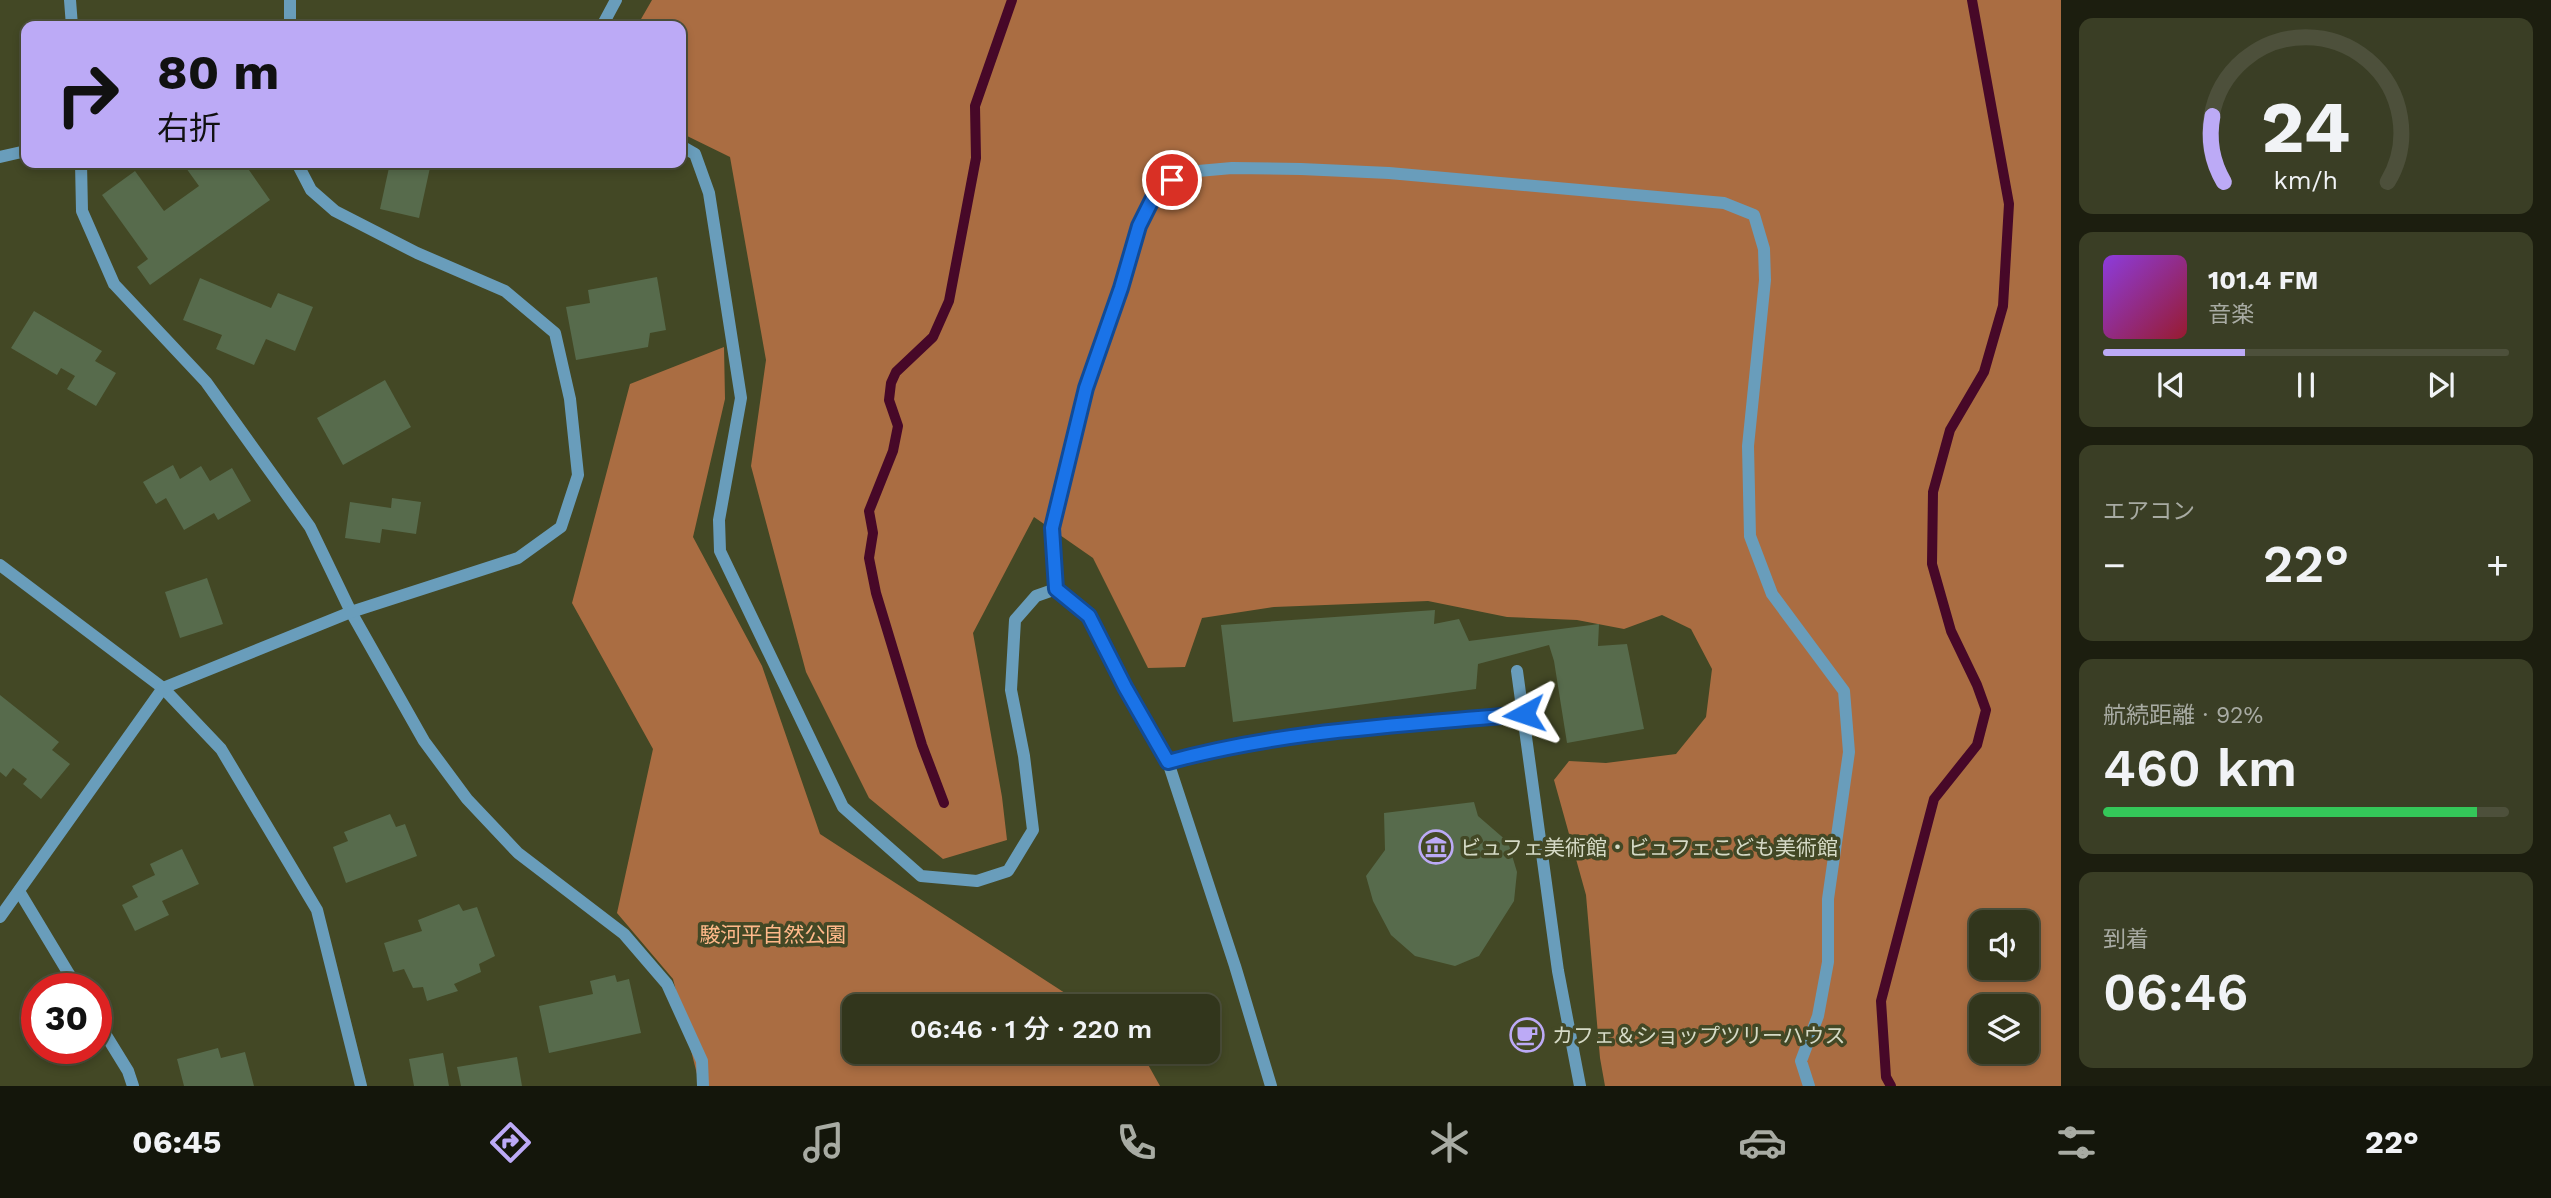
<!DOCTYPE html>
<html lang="ja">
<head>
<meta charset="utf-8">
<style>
  body { margin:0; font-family:"Work Sans","Noto Sans JP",sans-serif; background:#3a3e25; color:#f1f3f6; height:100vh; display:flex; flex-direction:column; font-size:26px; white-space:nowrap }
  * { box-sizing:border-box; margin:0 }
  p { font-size:23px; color:#a8aba3 }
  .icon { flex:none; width:38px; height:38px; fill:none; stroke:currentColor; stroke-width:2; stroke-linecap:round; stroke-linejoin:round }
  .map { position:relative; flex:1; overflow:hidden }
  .panel { display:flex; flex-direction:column; gap:18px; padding:18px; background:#1c1e0f; width:490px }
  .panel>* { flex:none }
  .banner { position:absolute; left:21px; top:21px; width:665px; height:147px; border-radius:14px; box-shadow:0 4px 10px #0003,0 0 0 2px #4d503b; background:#bcaaf6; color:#111; overflow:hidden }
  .buttons { position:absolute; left:1969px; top:910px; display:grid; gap:14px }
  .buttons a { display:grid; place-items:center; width:70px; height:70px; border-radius:14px; background:#32361c; box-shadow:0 4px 10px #0003,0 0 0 2px #4d503b; font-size:35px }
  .speed { position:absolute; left:21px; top:973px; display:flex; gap:14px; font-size:35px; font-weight:700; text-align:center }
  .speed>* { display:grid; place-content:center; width:91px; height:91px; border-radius:50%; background:#32361c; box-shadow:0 4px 10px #0003,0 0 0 2px #4d503b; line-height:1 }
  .speed .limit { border:10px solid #d22; background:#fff; color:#111 }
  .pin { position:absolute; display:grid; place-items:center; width:60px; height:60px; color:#fff; margin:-30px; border:4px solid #fff; border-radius:50%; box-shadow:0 2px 7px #0007 }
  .me { position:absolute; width:77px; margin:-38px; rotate:265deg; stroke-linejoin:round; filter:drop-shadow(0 0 5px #0008) }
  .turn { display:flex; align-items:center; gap:24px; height:147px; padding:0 21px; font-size:32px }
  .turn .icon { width:91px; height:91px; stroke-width:2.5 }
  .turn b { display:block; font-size:49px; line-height:60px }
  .big { font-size:52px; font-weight:600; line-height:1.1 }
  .panel .card { flex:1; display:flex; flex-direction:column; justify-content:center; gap:10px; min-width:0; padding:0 24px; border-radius:14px; background:#3a3e25 }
  .panel .dial { align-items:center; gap:0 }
  .dial svg { height:182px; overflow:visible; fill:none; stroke:#4d503b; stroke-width:7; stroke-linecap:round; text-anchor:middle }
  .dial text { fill:#f1f3f6; stroke:none }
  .song { display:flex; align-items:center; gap:21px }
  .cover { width:84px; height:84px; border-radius:10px; background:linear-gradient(135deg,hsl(270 70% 55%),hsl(350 70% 35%)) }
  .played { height:7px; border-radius:4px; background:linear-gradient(90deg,#bcaaf6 35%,#4d503b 35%) }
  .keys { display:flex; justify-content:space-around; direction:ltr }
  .heat { display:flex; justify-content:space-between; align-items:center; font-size:38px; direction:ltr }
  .charge { height:10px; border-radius:5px; background:linear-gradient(90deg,#34c759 92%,#4d503b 0) }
  .trip { position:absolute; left:842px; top:994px; width:378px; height:70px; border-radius:14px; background:#32361c; box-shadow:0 4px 10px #0003,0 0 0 2px #4d503b; font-weight:600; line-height:70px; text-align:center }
  .menu { display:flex; height:112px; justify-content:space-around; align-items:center; background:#14160b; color:#a8aba3 }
  .menu .icon { width:49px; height:49px }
  .menu .on { color:#bcaaf6 }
  .menu b { font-size:32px; color:#f1f3f6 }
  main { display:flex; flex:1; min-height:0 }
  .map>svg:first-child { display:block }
  .forest { fill:#aa6d42; fill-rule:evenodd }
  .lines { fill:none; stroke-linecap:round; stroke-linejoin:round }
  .stream { stroke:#470828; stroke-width:10 }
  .building { fill:#576b4c }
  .minor { stroke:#699dbb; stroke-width:12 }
  .route-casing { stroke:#114b97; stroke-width:18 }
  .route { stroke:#1a73e8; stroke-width:12 }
  .labels { text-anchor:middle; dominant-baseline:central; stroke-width:7; stroke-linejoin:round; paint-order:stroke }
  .poi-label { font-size:21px; fill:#d6dac6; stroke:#434825; text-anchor:start }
  .park-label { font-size:21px; fill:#ffb98a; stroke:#434825 }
</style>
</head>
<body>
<main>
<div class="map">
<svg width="2061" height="1086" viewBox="0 0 2061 1086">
  <rect width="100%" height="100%" fill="#434825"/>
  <g class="forest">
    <path d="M652,0H2061V1086H1605L1600,1058L1586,895L1554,780L1569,761L1606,763L1676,754L1706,717L1712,669L1691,629L1662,615L1624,629L1577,620L1507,617L1428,601L1274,607L1202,618L1185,667L1148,668L1093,558L1034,517L973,633L1002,797L1007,840L943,859L869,798L806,672L751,466L766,360L730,157L681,133V26H637ZM1981,922H2026V968H1981ZM1981,1006H2026V1052H1981Z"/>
    <path d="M724,347L725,399L693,537L762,666L820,834L1085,1006H854V1052H1141L1160,1086H700L673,979L617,913L653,749L572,603L630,384Z"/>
  </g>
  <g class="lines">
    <g class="stream">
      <path d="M944,803L922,745L876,593L869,558L873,533L869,511L893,451L898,426L889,400L891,383L896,372L933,337L949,301L976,158L975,106L1012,0"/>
      <path d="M1891,1086L1886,1077L1881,1001L1934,799L1977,745L1986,710L1977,685L1951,631L1932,564L1933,492L1950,430L1984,372L2003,306L2009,204L1972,0"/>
    </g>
  </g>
  <g class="building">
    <path d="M193,163H244L270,200L150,285L137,267L148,259L102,195L135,171L164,211L199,186L186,168Z"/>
    <path d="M390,163H431L419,218L380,209Z"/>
    <path d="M657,277L666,330L650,333L648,347L576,360L566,307L590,303L588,290Z"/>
    <path d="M200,278L271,308L278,293L313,307L295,351L266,339L254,365L216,349L222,335L183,320Z"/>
    <path d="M34,311L102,351L95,361L116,373L96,406L67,389L75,376L61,368L57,375L11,348Z"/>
    <path d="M385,380L411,427L343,465L317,418Z"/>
    <path d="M173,465L180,479L201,466L210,481L232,468L251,501L218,520L214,513L184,530L166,498L156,504L143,482Z"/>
    <path d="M392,498L421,502L416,534L382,529L380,543L345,538L350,502L391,508Z"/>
    <path d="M207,578L223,624L180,638L165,592Z"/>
    <path d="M1435,610L1434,624L1459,619L1469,641L1599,624L1598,646L1627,644L1644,729L1567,743L1554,661L1549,645L1478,664L1476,689L1233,722L1221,625Z"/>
    <path d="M0,695L59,742L52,750L70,764L41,799L23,784L27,779L13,768L6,777L0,772Z"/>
    <path d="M1474,802L1478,816L1508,842L1517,872L1514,901L1479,956L1455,966L1415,956L1391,935L1373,901L1366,876L1385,850L1384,813Z"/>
    <path d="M390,814L396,827L405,824L417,856L346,883L333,847L348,841L344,832Z"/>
    <path d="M182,849L199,884L162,901L169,915L135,931L122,905L138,897L132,886L155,875L150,864Z"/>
    <path d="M459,904L463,911L477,907L495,956L479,964L481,972L454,984L458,991L427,1001L423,987L413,988L404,969L393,972L384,943L422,931L418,920Z"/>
    <path d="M615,975L617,982L629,979L641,1033L549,1053L539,1006L593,994L590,981Z"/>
    <path d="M218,1048L221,1058L245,1052L254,1086H184L177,1059Z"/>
    <path d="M443,1053L449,1086H414L409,1059Z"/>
    <path d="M517,1057L522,1086H461L457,1067Z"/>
  </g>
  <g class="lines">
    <g class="minor">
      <path d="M70,0L72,26"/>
      <path d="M290,26V0"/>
      <path d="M602,26L616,0"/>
      <path d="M681,146L695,154L709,193L741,398L719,520L720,551L843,807L921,876L977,881L1008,871L1033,830L1024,756L1011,690L1015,620L1036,596L1056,589L1089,616L1125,687L1168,762L1235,966L1271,1086"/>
      <path d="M0,157L26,151"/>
      <path d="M81,163L82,211L114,284L206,382L310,527L351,612L424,741L467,799L518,853L624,934L667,984L702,1061L703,1086"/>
      <path d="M0,565L163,688L221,749L317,910L361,1086"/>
      <path d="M1056,589L1052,528L1086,388L1121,288L1139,226L1158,188L1187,172L1232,168L1301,169L1389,173L1724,203L1754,215L1764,249L1765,280L1748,446L1750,536L1772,594L1844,691L1849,752L1828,899V962L1818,1016L1801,1061L1809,1086"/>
      <path d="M1517,671L1558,971L1580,1086"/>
      <path d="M1168,762C1283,730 1405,726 1524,714"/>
      <path d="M19,891L78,989"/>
      <path d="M0,917L163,688L351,612L518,558L561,527L578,475L570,399L555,333L505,291L417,253L335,211L311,190L297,163"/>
      <path d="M96,1019L128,1071L133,1086"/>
    </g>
  </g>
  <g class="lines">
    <defs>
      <path id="route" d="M1172,180L1158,188L1139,226L1121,288L1086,388L1052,528L1056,589L1089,616L1125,687L1168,762C1283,730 1405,725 1524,714"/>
    </defs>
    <use href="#route" class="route-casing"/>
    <use href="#route" class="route"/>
  </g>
  <defs>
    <symbol id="museum-ring" viewBox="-11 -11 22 22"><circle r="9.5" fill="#434825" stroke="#bcaaf6" stroke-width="1.5"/><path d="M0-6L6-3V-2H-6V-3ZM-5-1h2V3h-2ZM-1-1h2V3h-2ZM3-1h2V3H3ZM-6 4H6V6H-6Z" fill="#bcaaf6"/></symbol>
    <symbol id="cafe-ring" viewBox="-11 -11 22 22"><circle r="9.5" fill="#434825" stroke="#bcaaf6" stroke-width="1.5"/><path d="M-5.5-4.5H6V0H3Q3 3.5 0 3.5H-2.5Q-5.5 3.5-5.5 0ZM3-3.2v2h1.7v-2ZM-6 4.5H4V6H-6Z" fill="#bcaaf6"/></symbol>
  </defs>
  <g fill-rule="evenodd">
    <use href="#museum-ring" x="1417" y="828" width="38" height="38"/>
    <use href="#cafe-ring" x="1508" y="1016" width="38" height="38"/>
  </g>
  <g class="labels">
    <g class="poi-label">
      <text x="1460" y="847">ビュフェ美術館・ビュフェこども美術館</text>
      <text x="1552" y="1035">カフェ＆ショップツリーハウス</text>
    </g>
    <g class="park-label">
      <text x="773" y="934">駿河平自然公園</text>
    </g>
  </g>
</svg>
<div class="buttons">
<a><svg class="icon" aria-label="sound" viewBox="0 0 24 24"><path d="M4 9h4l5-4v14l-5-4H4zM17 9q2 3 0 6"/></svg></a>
<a><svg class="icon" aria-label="layers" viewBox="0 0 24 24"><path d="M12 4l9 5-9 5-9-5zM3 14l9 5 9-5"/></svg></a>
</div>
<div class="speed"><div class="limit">30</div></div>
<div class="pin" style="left:1172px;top:180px;background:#d93025"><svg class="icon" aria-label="arrive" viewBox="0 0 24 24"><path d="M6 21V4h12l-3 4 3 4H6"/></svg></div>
<svg class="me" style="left:1524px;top:714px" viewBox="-20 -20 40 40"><path d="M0-17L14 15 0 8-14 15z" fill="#1a73e8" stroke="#fff" stroke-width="4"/></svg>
<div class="trip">06:46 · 1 分 · 220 m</div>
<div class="banner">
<div class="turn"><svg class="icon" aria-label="right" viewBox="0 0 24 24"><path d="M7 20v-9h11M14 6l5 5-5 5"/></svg><div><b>80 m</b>右折</div></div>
</div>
</div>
<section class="panel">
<div class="card dial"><svg viewBox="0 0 100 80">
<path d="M14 69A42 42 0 1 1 86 69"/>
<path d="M14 69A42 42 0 0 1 9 40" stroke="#bcaaf6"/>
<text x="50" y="56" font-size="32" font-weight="700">24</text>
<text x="50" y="72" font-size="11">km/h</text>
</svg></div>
<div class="card">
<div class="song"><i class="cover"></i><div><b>101.4 FM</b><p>音楽</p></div></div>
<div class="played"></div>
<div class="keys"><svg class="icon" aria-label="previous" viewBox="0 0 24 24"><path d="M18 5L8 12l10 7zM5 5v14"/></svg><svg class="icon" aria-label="pause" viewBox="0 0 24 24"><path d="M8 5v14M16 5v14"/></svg><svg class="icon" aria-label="next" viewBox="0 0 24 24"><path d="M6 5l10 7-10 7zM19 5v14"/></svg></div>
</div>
<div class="card"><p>エアコン</p>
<div class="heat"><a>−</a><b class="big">22°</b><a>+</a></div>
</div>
<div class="card"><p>航続距離 · 92%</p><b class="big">460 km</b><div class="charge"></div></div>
<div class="card"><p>到着</p><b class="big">06:46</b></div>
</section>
</main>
<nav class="menu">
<b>06:45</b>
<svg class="icon on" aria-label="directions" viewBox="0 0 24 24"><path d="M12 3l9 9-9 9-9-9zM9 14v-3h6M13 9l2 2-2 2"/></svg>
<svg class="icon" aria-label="music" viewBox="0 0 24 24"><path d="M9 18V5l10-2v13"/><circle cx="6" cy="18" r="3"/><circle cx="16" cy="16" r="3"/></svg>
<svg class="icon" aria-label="phone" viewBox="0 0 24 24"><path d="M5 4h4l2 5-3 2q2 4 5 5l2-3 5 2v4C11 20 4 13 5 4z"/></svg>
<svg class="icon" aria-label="climate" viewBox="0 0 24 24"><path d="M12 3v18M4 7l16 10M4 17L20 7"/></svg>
<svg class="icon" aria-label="car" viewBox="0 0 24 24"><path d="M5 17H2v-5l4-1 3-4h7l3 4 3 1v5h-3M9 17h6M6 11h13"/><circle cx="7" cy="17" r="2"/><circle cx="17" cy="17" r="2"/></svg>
<svg class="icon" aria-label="filters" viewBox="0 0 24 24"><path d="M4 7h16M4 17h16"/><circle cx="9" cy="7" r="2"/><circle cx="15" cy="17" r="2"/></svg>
<b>22°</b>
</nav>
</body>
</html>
